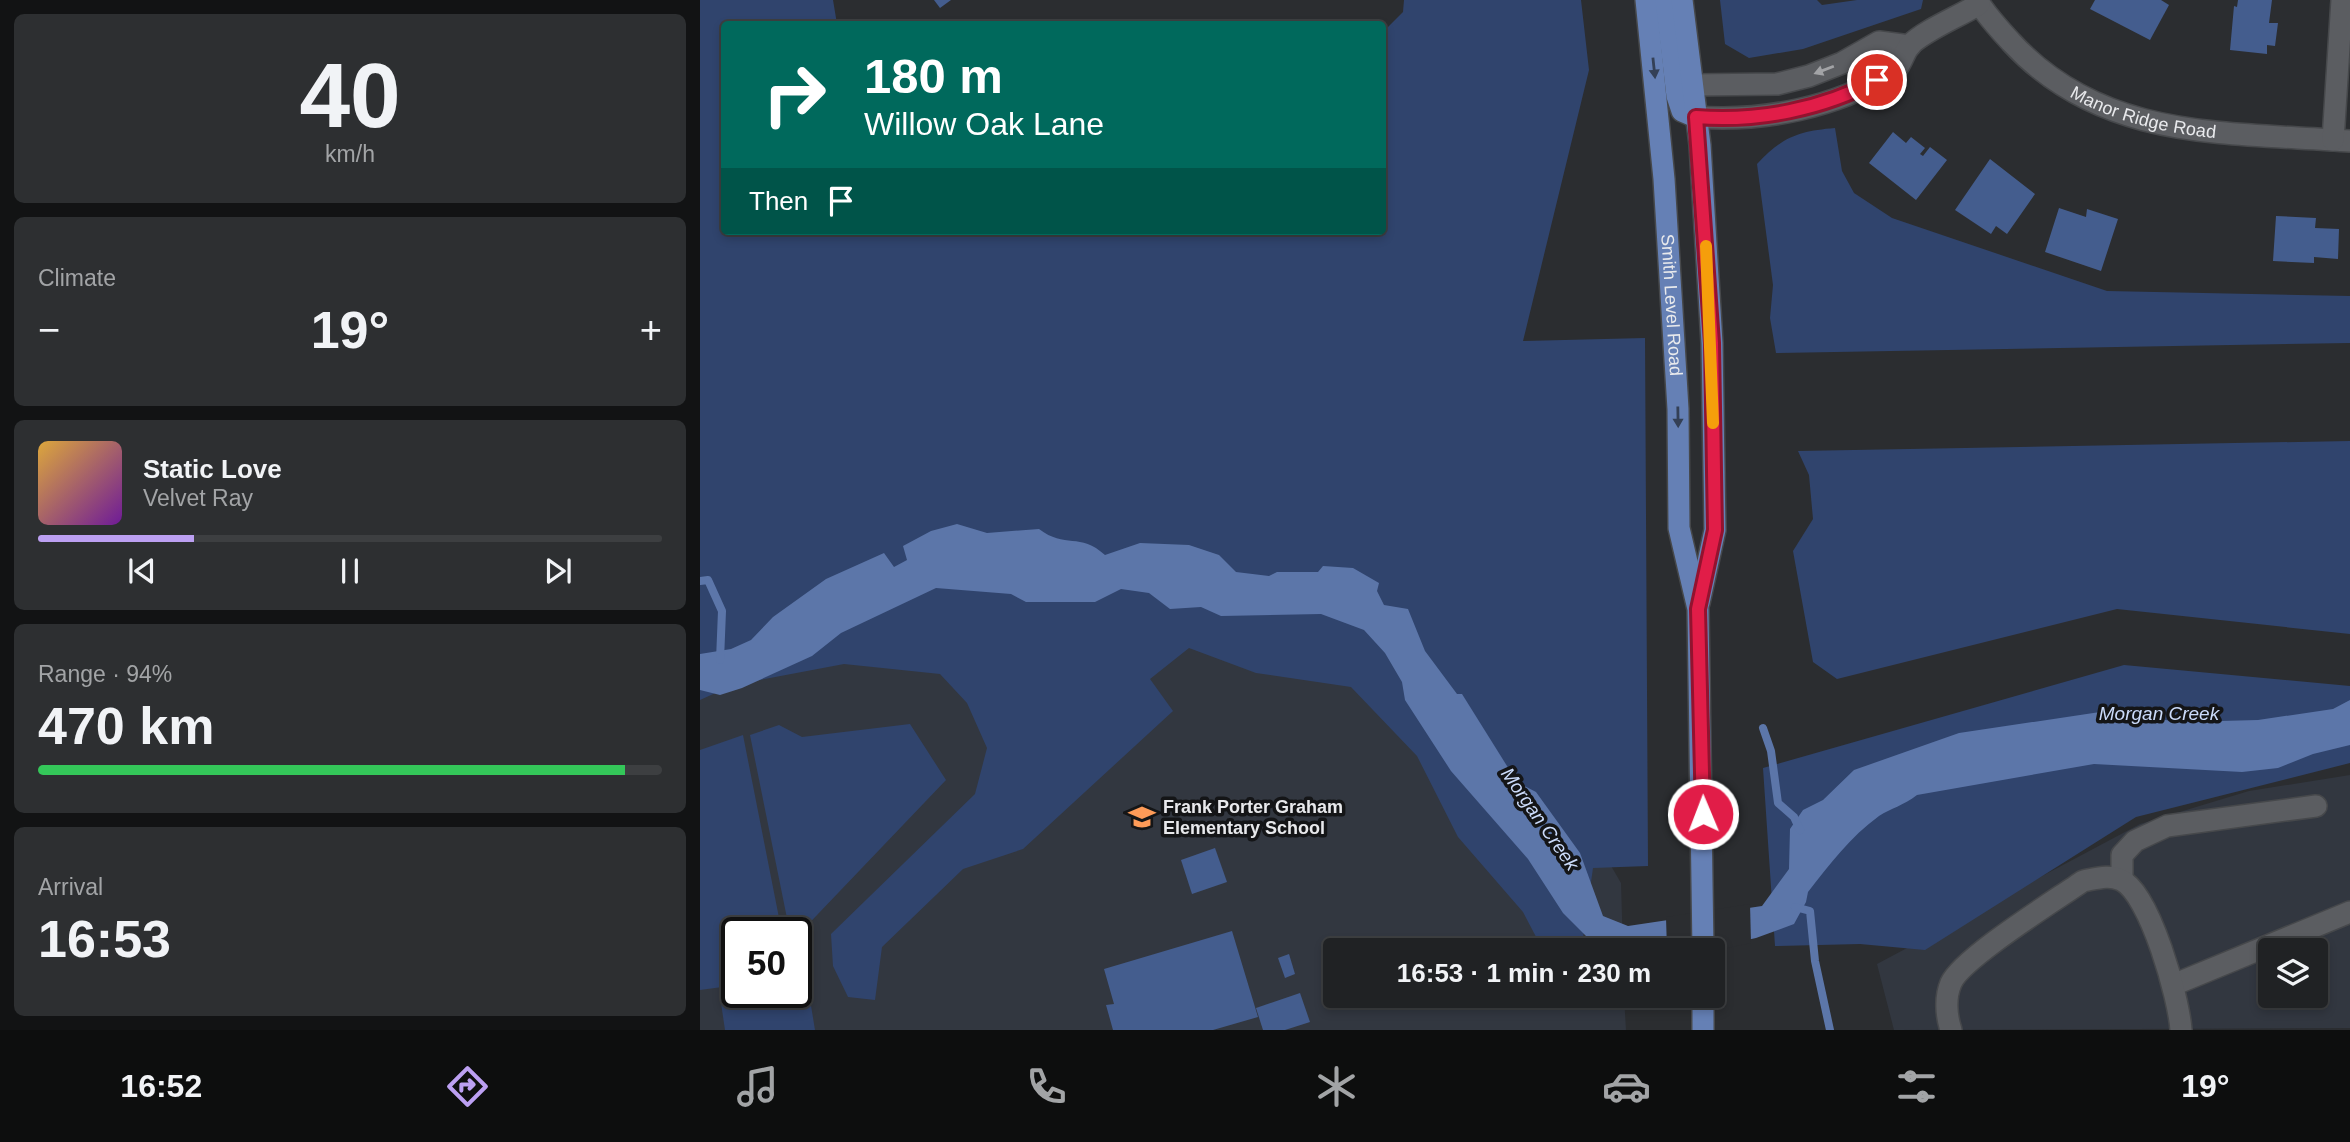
<!DOCTYPE html>
<html lang="en">
<head>
<meta charset="utf-8">
<style>
  body { margin:0; font-family:Arial,sans-serif; background:#2d2f31; color:#f1f3f6; height:100vh; display:flex; flex-direction:column; font-size:26px; white-space:nowrap }
  * { box-sizing:border-box; margin:0 }
  p { font-size:23px; color:#a2a4a6 }
  .icon { flex:none; width:38px; height:38px; fill:none; stroke:currentColor; stroke-width:2; stroke-linecap:round; stroke-linejoin:round }
  .map { position:relative; flex:1; overflow:hidden }
  .panel { display:flex; flex-direction:column; gap:14px; padding:14px; background:#121314; width:700px }
  .panel>* { flex:none }
  .banner { position:absolute; left:21px; top:21px; width:665px; height:214px; border-radius:7px; box-shadow:0 4px 10px #0003,0 0 0 2px #3d3f41; background:#00695c; color:#fff; overflow:hidden }
  .tools { position:absolute; left:1558px; top:938px; display:grid; gap:14px }
  .tools a { display:grid; place-items:center; width:70px; height:70px; border-radius:7px; background:#202224; box-shadow:0 4px 10px #0003,0 0 0 2px #3d3f41; font-size:35px }
  .speed { position:absolute; left:21px; top:917px; display:flex; gap:14px; font-size:35px; font-weight:700; text-align:center }
  .speed>* { display:grid; place-content:center; width:91px; height:91px; border-radius:50%; background:#202224; box-shadow:0 4px 10px #0003,0 0 0 2px #3d3f41; line-height:1 }
  .speed .limit { border:4px solid #111; border-radius:10px; background:#fff; color:#111 }
  .pin { position:absolute; display:grid; place-items:center; width:60px; height:60px; color:#fff; margin:-30px; border:4px solid #fff; border-radius:50%; box-shadow:0 2px 7px #0007 }
  .me { position:absolute; width:77px; margin:-38px; rotate:359deg; stroke-linejoin:round; filter:drop-shadow(0 0 5px #0008) }
  .turn { display:flex; align-items:center; gap:24px; height:147px; padding:0 28px; font-size:32px }
  .turn .icon { width:91px; height:91px; stroke-width:2.5 }
  .turn b { display:block; font-size:49px; line-height:60px }
  .then { display:flex; align-items:center; height:66px; padding:0 28px; background:#0003; gap:14px; font-size:26px }
  .big { font-size:52px; font-weight:700; line-height:1.1 }
  .panel .tile { flex:1; display:flex; flex-direction:column; justify-content:center; gap:10px; min-width:0; padding:0 24px; border-radius:10px; background:#2d2f31 }
  .panel .dial { align-items:center; gap:0 }
  .dial b { font-size:91px; line-height:1 }
  .song { display:flex; align-items:center; gap:21px }
  .cover { width:84px; height:84px; border-radius:10px; background:linear-gradient(135deg,hsl(40 70% 55%),hsl(280 70% 35%)) }
  .played { height:7px; border-radius:4px; background:linear-gradient(90deg,#bca0f2 25%,#3d3f41 25%) }
  .keys { display:flex; justify-content:space-around; direction:ltr }
  .heat { display:flex; justify-content:space-between; align-items:center; font-size:38px; direction:ltr }
  .charge { height:10px; border-radius:5px; background:linear-gradient(90deg,#34c759 94%,#3d3f41 0) }
  .trip { position:absolute; left:623px; top:938px; width:402px; height:70px; border-radius:7px; background:#202224; box-shadow:0 4px 10px #0003,0 0 0 2px #3d3f41; font-weight:700; line-height:70px; text-align:center }
  .tab-bar { display:flex; height:112px; justify-content:space-around; align-items:center; background:#0d0e0e; color:#a2a4a6 }
  .tab-bar .icon { width:49px; height:49px }
  .tab-bar .current { color:#bca0f2 }
  .tab-bar b { font-size:32px; color:#f1f3f6 }
  main { display:flex; flex:1; min-height:0 }
  .map>svg:first-child { display:block }
  .built { fill:#323740; fill-rule:evenodd }
  .green { fill:#30446d }
  .water { fill:#5c76a9 }
  .pier { fill:#2b2d30 }
  .lines { fill:none; stroke-linecap:round; stroke-linejoin:round }
  .stream { stroke:#5c76a9; stroke-width:8 }
  .building { fill:#445d8e }
  .minor-casing { stroke:#46484b; stroke-width:24 }
  .major-casing { stroke:#46484b; stroke-width:24 }
  .minor { stroke:#5b5d61; stroke-width:21 }
  .major { stroke:#6580b5; stroke-width:21 }
  .oneway { fill:#344056 }
  .oneway2 { fill:#a2a3a6 }
  .route-casing { stroke:#92132f; stroke-width:18 }
  .route { stroke:#e11d48; stroke-width:12 }
  .slow { stroke:#f59e0b; stroke-width:12 }
  .labels { text-anchor:middle; dominant-baseline:central; stroke-width:7; stroke-linejoin:round; paint-order:stroke }
  .street-label { font-size:18px; fill:#e8e9ec; stroke:#141517 }
  .poi-label { font-size:18px; font-weight:bold; fill:#e8e9ec; stroke:#141517; text-anchor:start }
  .water-label { font-size:19px; font-style:italic; fill:#cbdbfa; stroke:#141517 }
</style>
</head>
<body>
<main>
<section class="panel">
<div class="tile dial"><b>40</b><p>km/h</p></div>
<div class="tile"><p>Climate</p>
<div class="heat"><a>−</a><b class="big">19°</b><a>+</a></div>
</div>
<div class="tile">
<div class="song"><i class="cover"></i><div><b>Static Love</b><p>Velvet Ray</p></div></div>
<div class="played"></div>
<div class="keys"><svg class="icon" aria-label="previous" viewBox="0 0 24 24"><path d="M18 5L8 12l10 7zM5 5v14"/></svg><svg class="icon" aria-label="pause" viewBox="0 0 24 24"><path d="M8 5v14M16 5v14"/></svg><svg class="icon" aria-label="next" viewBox="0 0 24 24"><path d="M6 5l10 7-10 7zM19 5v14"/></svg></div>
</div>
<div class="tile"><p>Range · 94%</p><b class="big">470 km</b><div class="charge"></div></div>
<div class="tile"><p>Arrival</p><b class="big">16:53</b></div>
</section>
<div class="map">
<svg width="1650" height="1030" viewBox="0 0 1650 1030">
  <rect width="100%" height="100%" fill="#2b2d30"/>
  <g class="built">
    <path d="M237,542L845,752L921,883L923,950H635V996H924L926,1030H0V632ZM37,933H96V992H37Z"/>
    <path d="M1650,775V1028L1194,1030L1177,964L1440,824L1549,791ZM1570,950H1615V996H1570Z"/>
  </g>
  <g class="green">
    <path d="M0,0H133L137,24H24V231H682L683,32L703,12L704,0H881L889,70L823,341L945,338L948,866L893,868L883,938L888,950H843L823,912L758,837L717,756L651,687L556,673L489,648L450,679L473,711L323,849L263,869L182,947L175,1000L148,997L133,966L131,934L275,794L287,748L267,703L240,674L144,664L33,685L0,700Z"/>
    <path d="M1020,0H1117L1122,5L1157,0H1223L1221,9L1103,49L1049,58L1025,44Z"/>
    <path d="M1135,128L1142,171L1154,193L1192,218L1407,291L1650,296V343L1076,353L1070,318L1073,285L1057,164C1082,137 1099,131 1135,128Z"/>
    <path d="M1650,441V634L1417,609L1137,679L1113,662L1093,551L1113,519L1109,475L1098,451Z"/>
    <path d="M1424,665L1650,686V763L1436,817L1225,950L1160,944L1075,946L1063,768Z"/>
    <path d="M210,724L246,780L96,937V933H90L50,735L79,725L102,737Z"/>
    <path d="M43,735L82,933H37V985L0,990V750Z"/>
    <path d="M107,981L115,1030H25L20,996L44,992H96V983Z"/>
    <path d="M870,996H917L918,1007L875,1003Z"/>
  </g>
  <path class="water" d="M257,524L287,533L339,529C365,549 380,532 405,555L440,543L489,545L519,555L536,572L569,576L577,572H618L623,566L653,568L679,583L677,591L684,605L708,609L725,651L757,694H762L817,782L836,792L880,853L903,916L928,926L1062,906L1089,869L1090,829L1103,810L1123,800L1154,770L1259,733L1400,712L1482,722L1558,720L1633,709L1650,700V745L1613,754L1578,768L1542,772L1394,764L1217,795C1203,806 1191,808 1179,816C1150,837 1130,864 1108,892L1106,902L1094,924L1056,938L1001,950H912L897,947L863,913L828,859L751,771L705,700L702,682L685,653L664,630L621,614L521,616L501,607L470,609L449,593L421,589L395,602H326L311,594L236,588L141,633L112,656L42,688L20,695L0,690V654L31,649L51,640L73,617L126,579L184,553L194,567L207,560L203,546L231,531Z"/>
  <path class="pier" d="M1050,904L1051,943L1013,951L967,950L966,917Z"/>
  <g class="lines">
    <g class="stream">
      <path d="M0,581L8,580L22,611L20,660"/>
      <path d="M1063,728L1071,751L1078,803L1094,817L1100,830"/>
      <path d="M1095,907L1110,911L1115,961L1130,1030"/>
    </g>
  </g>
  <g class="building">
    <path d="M234,0H251L240,8Z"/>
    <path d="M1395,0H1461L1469,5L1450,40L1390,9Z"/>
    <path d="M1538,0H1572L1569,23H1578L1575,46L1567,45V54L1530,50L1534,6L1537,7Z"/>
    <path d="M1193,132L1206,143L1211,137L1225,148L1220,154L1223,156L1230,147L1247,160L1216,200L1169,163Z"/>
    <path d="M1290,159L1335,194L1307,234L1296,226L1291,234L1255,210Z"/>
    <path d="M1359,208L1386,217L1387,209L1418,219L1401,271L1345,252Z"/>
    <path d="M1576,216L1616,218L1615,228L1639,229L1638,259L1614,257V263L1573,261Z"/>
    <path d="M515,848L527,882L492,894L481,860Z"/>
    <path d="M532,931L558,1017L513,1030H413L406,1005L414,1004L404,969Z"/>
    <path d="M589,954L595,974L585,978L578,958Z"/>
    <path d="M600,993L610,1022L585,1030H563L556,1008Z"/>
  </g>
  <g class="lines">
    <defs>
      <g id="minor">
        <path id="s1" d="M1277,0C1286,15 1299,29 1311,42C1402,141 1526,132 1650,141"/>
        <path d="M992,85L1077,84L1109,76L1142,63L1179,42L1210,46"/>
        <path d="M996,117C1062,122 1136,108 1192,72C1202,66 1203,53 1210,45C1225,30 1260,16 1279,4"/>
        <path d="M1633,140L1642,0"/>
        <path d="M1422,880V855L1435,841L1467,826L1616,806"/>
        <path d="M1473,985L1650,912"/>
        <path d="M1251,1030C1246,1015 1245,997 1251,983C1262,958 1356,900 1383,881C1395,879 1409,874 1421,880C1450,893 1479,999 1481,1030"/>
      </g>
      <g id="major">
        <path id="s2" d="M946,0L964,179L978,409L979,528L998,609L1003,950"/>
        <path d="M966,0L977,96L982,111L996,117"/>
        <path d="M982,0L1000,145L1012,343L1015,530L999,603"/>
        <path d="M1003,1030V996"/>
      </g>
    </defs>
    <use href="#minor" class="minor-casing"/>
    <use href="#major" class="major-casing"/>
    <use href="#minor" class="minor"/>
    <use href="#major" class="major"/>
  </g>
  <defs><path id="oneway-solid" d="M-6-.8H1V-3.2L6.5 0L1 3.2V.8H-6Z" transform="scale(1.75)"/></defs>
  <g class="oneway">
    <use href="#oneway-solid" transform="translate(954 68) rotate(84)"/>
    <use href="#oneway-solid" transform="translate(978 417) rotate(89)"/>
  </g>
  <use class="oneway2" href="#oneway-solid" transform="translate(1124 70) rotate(159)"/>
  <g class="lines">
    <defs>
      <path id="route" d="M1003,814L998,609L1015,530L1014,472L1012,343L996,117C1058,122 1123,109 1177,80"/>
    </defs>
    <use href="#route" class="route-casing"/>
    <use href="#route" class="route"/>
    <path class="slow" d="M1006,246L1013,423"/>
  </g>
  <defs>
    <symbol id="school-bare" viewBox="-9 -9 18 18"><path d="M0-5L7-2L0 1L-7-2ZM-4 1L0 2.5L4 1V4Q0 6-4 4Z" fill="#fe9b58" stroke="#141517" stroke-width="2.5" paint-order="stroke"/></symbol>
  </defs>
  <g fill-rule="evenodd">
    <use href="#school-bare" x="423" y="798" width="38" height="38"/>
  </g>
  <g class="labels">
    <g class="street-label">
      <text stroke="none"><textPath href="#s1" startOffset="208">Manor Ridge Road</textPath></text>
      <text stroke="none"><textPath href="#s2" startOffset="306">Smith Level Road</textPath></text>
    </g>
    <g class="poi-label">
      <text x="463" y="807">Frank Porter Graham<tspan x="463" dy="21">Elementary School</tspan></text>
    </g>
    <g class="water-label">
      <text x="1459" y="713">Morgan Creek</text>
      <text transform="translate(840 819) rotate(55)">Morgan Creek</text>
    </g>
  </g>
</svg>
<div class="tools">
<a><svg class="icon" aria-label="layers" viewBox="0 0 24 24"><path d="M12 4l9 5-9 5-9-5zM3 14l9 5 9-5"/></svg></a>
</div>
<div class="speed"><div class="limit">50</div></div>
<div class="pin" style="left:1177px;top:80px;background:#d93025"><svg class="icon" aria-label="arrive" viewBox="0 0 24 24"><path d="M6 21V4h12l-3 4 3 4H6"/></svg></div>
<svg class="me" style="left:1003px;top:814px" viewBox="-20 -20 40 40"><circle r="17" fill="#e11d48" stroke="#fff" stroke-width="3"/><path d="M0-11L8 9 0 5-8 9z" fill="#fff"/></svg>
<div class="trip">16:53 · 1 min · 230 m</div>
<div class="banner">
<div class="turn"><svg class="icon" aria-label="right" viewBox="0 0 24 24"><path d="M7 20v-9h11M14 6l5 5-5 5"/></svg><div><b>180 m</b>Willow Oak Lane</div></div>
<div class="then">Then<svg class="icon" aria-label="arrive" viewBox="0 0 24 24"><path d="M6 21V4h12l-3 4 3 4H6"/></svg></div>
</div>
</div>
</main>
<nav class="tab-bar">
<b>16:52</b>
<svg class="icon current" aria-label="directions" viewBox="0 0 24 24"><path d="M12 3l9 9-9 9-9-9zM9 14v-3h6M13 9l2 2-2 2"/></svg>
<svg class="icon" aria-label="music" viewBox="0 0 24 24"><path d="M9 18V5l10-2v13"/><circle cx="6" cy="18" r="3"/><circle cx="16" cy="16" r="3"/></svg>
<svg class="icon" aria-label="phone" viewBox="0 0 24 24"><path d="M5 4h4l2 5-3 2q2 4 5 5l2-3 5 2v4C11 20 4 13 5 4z"/></svg>
<svg class="icon" aria-label="climate" viewBox="0 0 24 24"><path d="M12 3v18M4 7l16 10M4 17L20 7"/></svg>
<svg class="icon" aria-label="car" viewBox="0 0 24 24"><path d="M5 17H2v-5l4-1 3-4h7l3 4 3 1v5h-3M9 17h6M6 11h13"/><circle cx="7" cy="17" r="2"/><circle cx="17" cy="17" r="2"/></svg>
<svg class="icon" aria-label="filters" viewBox="0 0 24 24"><path d="M4 7h16M4 17h16"/><circle cx="9" cy="7" r="2"/><circle cx="15" cy="17" r="2"/></svg>
<b>19°</b>
</nav>
</body>
</html>
